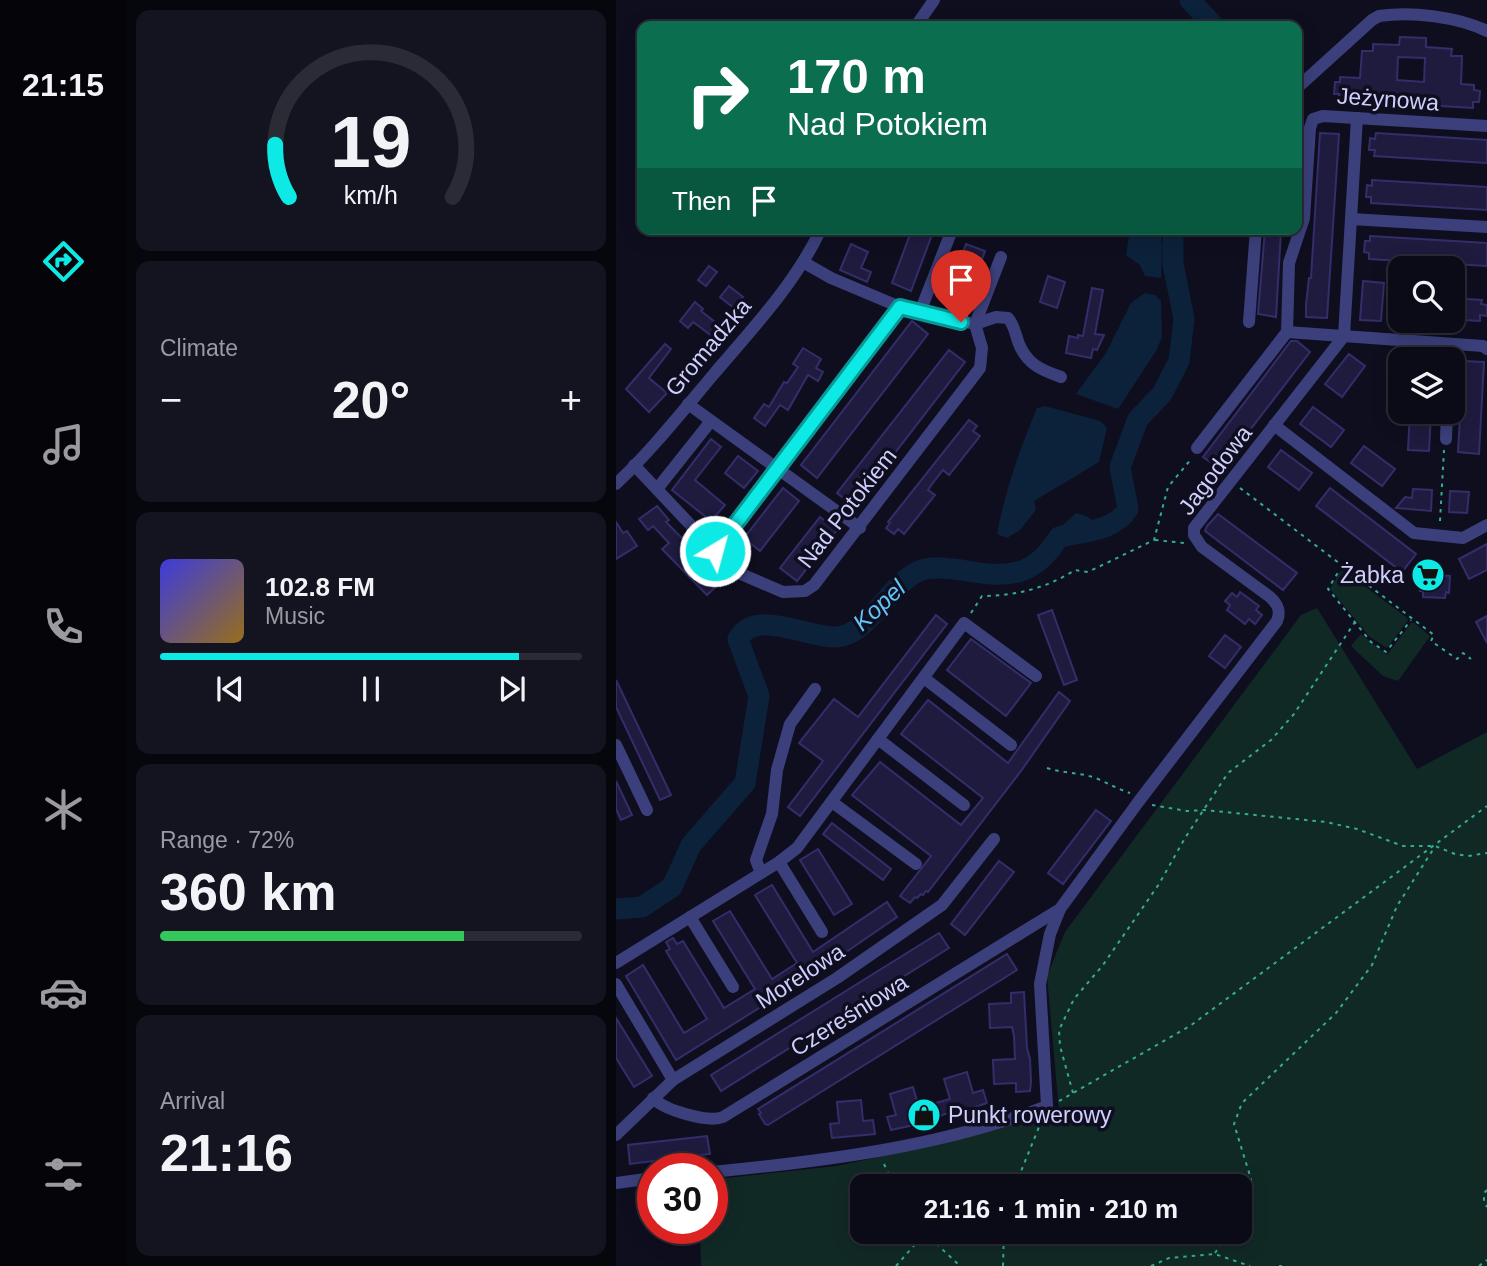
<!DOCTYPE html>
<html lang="en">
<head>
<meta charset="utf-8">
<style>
  body { margin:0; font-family:Arial,sans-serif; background:#141320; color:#f1f3f6; height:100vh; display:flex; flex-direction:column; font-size:26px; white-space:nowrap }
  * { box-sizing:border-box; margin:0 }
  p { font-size:23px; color:#9a9aa1 }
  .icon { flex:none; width:38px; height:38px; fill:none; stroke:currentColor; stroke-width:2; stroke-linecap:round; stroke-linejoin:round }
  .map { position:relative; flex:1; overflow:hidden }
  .panel { display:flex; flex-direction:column; gap:10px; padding:10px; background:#06060d; width:490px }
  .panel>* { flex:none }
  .top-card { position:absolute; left:21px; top:21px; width:665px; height:214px; border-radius:14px; box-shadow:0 4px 18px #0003,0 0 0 2px #2b2b36; background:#0b6e4f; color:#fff; overflow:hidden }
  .fabs { position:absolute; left:772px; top:256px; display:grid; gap:14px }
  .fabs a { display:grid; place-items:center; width:77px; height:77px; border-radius:14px; background:#0b0a17; box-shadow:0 4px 18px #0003,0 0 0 2px #2b2b36; font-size:35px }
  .speed { position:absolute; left:21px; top:1153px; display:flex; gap:14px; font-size:35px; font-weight:700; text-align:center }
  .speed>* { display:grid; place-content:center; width:91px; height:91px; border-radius:50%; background:#0b0a17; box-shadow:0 4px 18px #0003,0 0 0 2px #2b2b36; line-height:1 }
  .speed .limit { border:10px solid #d22; background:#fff; color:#111 }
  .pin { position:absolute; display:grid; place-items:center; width:60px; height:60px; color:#fff; margin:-72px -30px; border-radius:50% 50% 50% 0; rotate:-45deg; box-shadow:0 0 7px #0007 }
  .pin .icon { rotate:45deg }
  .me { position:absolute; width:77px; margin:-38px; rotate:37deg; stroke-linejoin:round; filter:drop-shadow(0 0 5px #0008) }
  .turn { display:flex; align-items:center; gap:24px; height:147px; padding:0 35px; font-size:32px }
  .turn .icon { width:91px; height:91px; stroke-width:2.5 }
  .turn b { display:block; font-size:49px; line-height:60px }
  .then { display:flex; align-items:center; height:66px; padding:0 35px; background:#0003; gap:14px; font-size:26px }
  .big { font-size:52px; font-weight:600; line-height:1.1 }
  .panel .widget { flex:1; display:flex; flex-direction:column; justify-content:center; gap:10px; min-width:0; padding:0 24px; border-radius:14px; background:#141320 }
  .panel .dial { align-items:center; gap:0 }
  .dial svg { height:182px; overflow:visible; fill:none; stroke:#2b2b36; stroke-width:7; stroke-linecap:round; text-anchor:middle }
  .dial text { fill:#f1f3f6; stroke:none }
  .song { display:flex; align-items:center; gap:21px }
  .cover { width:84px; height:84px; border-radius:10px; background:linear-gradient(135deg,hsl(240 70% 55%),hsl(40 70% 35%)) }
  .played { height:7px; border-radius:4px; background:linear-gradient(90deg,#0deae6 85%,#2b2b36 85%) }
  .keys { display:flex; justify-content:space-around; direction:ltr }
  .heat { display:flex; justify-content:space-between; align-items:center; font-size:38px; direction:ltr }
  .charge { height:10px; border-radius:5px; background:linear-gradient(90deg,#34c759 72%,#2b2b36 0) }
  .trip { position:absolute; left:234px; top:1174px; width:402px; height:70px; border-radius:14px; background:#0b0a17; box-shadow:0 4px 18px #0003,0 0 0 2px #2b2b36; font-weight:600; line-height:70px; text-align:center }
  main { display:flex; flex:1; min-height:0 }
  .tab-bar { display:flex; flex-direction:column; width:126px; justify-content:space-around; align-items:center; background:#040409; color:#9a9aa1 }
  .tab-bar .icon { width:49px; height:49px }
  .tab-bar .active { color:#0deae6 }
  .tab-bar b { font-size:32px; color:#f1f3f6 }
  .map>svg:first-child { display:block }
  .green { fill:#112925; fill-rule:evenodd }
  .water { fill:#0c223a }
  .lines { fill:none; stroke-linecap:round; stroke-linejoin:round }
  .river { stroke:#0c223a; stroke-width:21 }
  .building { fill:#1e1b3f; stroke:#332e6a; stroke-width:2; fill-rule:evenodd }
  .path { stroke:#34ab95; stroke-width:2; stroke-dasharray:3.5 5; stroke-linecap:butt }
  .minor { stroke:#3b407c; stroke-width:12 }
  .route-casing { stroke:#089896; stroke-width:18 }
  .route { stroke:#0deae6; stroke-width:12 }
  .labels { text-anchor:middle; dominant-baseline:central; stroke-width:7; stroke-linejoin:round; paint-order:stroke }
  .street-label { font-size:23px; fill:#cecffc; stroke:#0f0e1f }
  .poi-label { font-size:23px; fill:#cecffc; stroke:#0f0e1f; text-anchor:end }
  .water-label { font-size:24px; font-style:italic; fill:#62c4f6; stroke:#0f0e1f }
</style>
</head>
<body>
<main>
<nav class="tab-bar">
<b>21:15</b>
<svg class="icon active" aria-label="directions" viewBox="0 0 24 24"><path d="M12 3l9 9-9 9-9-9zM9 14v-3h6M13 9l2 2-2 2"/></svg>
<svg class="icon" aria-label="music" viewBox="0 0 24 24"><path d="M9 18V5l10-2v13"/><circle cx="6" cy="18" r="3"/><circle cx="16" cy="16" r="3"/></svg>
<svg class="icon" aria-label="phone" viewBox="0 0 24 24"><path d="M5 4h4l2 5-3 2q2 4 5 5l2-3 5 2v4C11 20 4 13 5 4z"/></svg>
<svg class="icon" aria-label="climate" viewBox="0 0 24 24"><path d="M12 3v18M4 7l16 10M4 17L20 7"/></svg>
<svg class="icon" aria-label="car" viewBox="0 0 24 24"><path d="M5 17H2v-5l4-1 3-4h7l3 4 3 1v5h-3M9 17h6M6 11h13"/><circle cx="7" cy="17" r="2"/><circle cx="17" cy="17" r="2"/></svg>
<svg class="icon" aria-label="filters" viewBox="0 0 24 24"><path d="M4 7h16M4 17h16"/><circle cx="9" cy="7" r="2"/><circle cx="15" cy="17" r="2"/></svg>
</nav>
<section class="panel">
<div class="widget dial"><svg viewBox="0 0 100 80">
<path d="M14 69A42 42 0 1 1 86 69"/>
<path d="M14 69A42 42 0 0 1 8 46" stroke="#0deae6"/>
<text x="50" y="56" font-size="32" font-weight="700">19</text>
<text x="50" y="72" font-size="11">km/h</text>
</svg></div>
<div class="widget"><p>Climate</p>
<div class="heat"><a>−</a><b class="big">20°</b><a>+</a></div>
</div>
<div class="widget">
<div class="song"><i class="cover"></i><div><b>102.8 FM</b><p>Music</p></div></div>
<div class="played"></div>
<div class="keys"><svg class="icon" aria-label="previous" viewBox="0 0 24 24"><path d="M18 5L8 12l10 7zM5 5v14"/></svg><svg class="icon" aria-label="pause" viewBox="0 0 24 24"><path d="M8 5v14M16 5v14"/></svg><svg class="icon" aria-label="next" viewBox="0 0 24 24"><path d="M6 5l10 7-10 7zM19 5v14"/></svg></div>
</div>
<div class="widget"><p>Range · 72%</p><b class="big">360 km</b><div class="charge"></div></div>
<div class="widget"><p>Arrival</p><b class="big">21:16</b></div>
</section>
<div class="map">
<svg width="871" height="1266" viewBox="0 0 871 1266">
  <rect width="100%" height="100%" fill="#0f0e1f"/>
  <g class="green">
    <path d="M726,569L791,618L792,620L771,648L754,637L714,589Z"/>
    <path d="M701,608L801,769L871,732V1266H85L84,1229L96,1228V1186L110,1178L221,1166L327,1143L443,1111L431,976L449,932L685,615ZM247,1186H625V1232H247Z"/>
    <path d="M795,623H798L814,636L782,681L767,676L735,646L745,634L771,655Z"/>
  </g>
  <g class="water">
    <path d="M514,229H544L546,245L545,278L529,276L524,265L510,255Z"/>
    <path d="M529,293L539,295L545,301L546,337L540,351L502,409L460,394L490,353L515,303Z"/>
    <path d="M429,406L484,421L491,428L483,462L418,501L420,510L404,530L391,538L381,534C389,491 404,448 421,408Z"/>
    <path d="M460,513C471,515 477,520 484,528C478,544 459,545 443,545L440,527L447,525Z"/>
  </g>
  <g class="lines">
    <g class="river">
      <path d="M574,0L598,26"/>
      <path d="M0,909L26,907L56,887L75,845L129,783L143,696L122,639C139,607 193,639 221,637C254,634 271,586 303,571C316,566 332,568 345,570C390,578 417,579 443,537C466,532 499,531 512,509L504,467L522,419L546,394L563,361L568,319L557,264V229"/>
    </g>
  </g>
  <g class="building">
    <path d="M784,37L810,38V47L836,49L835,56H846L845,84L858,85V90L864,91L863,102H857V108L723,100V94H718L719,82H724V77L744,78L746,51H757V44L783,45ZM782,57L809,58L808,82L781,80Z"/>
    <path d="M704,133L723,134L711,318L690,317V305L693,278H695Z"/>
    <path d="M760,133L871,140V163L758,156L759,150H753L754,138L759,139Z"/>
    <path d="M756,180L871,187V210L755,203V197H750L751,185L756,186Z"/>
    <path d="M296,229H310L317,232L295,291L276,283Z"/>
    <path d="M649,230L665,231L660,317L642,314Z"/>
    <path d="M754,236L871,243V266L753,259V253L748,252L749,241H754Z"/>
    <path d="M235,244L252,252L245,268L255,272L251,282L224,270Z"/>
    <path d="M350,244L369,251L347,310L328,302Z"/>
    <path d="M93,266L101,272L90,286L82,280Z"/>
    <path d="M432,276L449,282L441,308L424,302Z"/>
    <path d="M747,281L768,283L765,321L744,320Z"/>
    <path d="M113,286L127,297L118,308L104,297Z"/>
    <path d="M476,288L487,290L479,334L488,335L481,350L477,349L475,358L450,353L453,336L462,338V335L467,336Z"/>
    <path d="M836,298L866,300L865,304L871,305V316L864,315V321L849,320V316L836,315Z"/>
    <path d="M79,302L87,309L85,311L104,326L96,336L77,322L72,328L64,321Z"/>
    <path d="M296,321L312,334L201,478L185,465Z"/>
    <path d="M675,341H681L694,352L604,469L587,457Z"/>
    <path d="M49,344L55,349L33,378L51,393L33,412L10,389Z"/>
    <path d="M187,348L205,359L200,368L207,372L202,381L192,375L172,410L164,405L149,426L138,418L148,404L153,407L168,382L171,383L182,367L177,364Z"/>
    <path d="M333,350L349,362L238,506L221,493Z"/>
    <path d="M733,354L749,366L726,397L709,384Z"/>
    <path d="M847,361L868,362L863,454L842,452Z"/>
    <path d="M697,407L728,430L715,447L684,424Z"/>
    <path d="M794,411L815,413L813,451L792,450Z"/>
    <path d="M353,420L361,426L357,431L364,436L333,475L327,470L316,484L312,490L319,495L288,534L282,529L278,534L270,528L274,523L272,522Z"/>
    <path d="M95,439L105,447L79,480L109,505L95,521L56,490Z"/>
    <path d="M748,446L779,469L766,486L735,463Z"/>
    <path d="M665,450L696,473L683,490L652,467Z"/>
    <path d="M122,456L142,471L128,488L109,473Z"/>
    <path d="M167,488L183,501L144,551L128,538Z"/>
    <path d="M714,488L800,554L786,572L700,506Z"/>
    <path d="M797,489L816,490L815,511L780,508L789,497L796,498Z"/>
    <path d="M834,491L853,492L851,513L833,512Z"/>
    <path d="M41,506L53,520L50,522L107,580L91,595L46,549L53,543L37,526L32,530L23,519Z"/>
    <path d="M602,514L681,573L667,590L589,531L591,526Z"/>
    <path d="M204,517L221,530L181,581L164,568Z"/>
    <path d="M0,522L7,533L11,531L21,546L0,559Z"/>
    <path d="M871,544V570L853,579L843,559Z"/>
    <path d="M806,574L834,576L833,593L830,592L829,598L807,597V591H804Z"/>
    <path d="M624,592L643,606L640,610L646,615L639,624L633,619L629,624L611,610L614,605L609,601L616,593L621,597Z"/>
    <path d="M436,610L461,680L448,685L422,615Z"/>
    <path d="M320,615L331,624L184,816L172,807L207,761L183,743L218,699L242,717Z"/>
    <path d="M871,616V643L860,622Z"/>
    <path d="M609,635L625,647L609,668L593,656Z"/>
    <path d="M355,639L415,683L390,716L331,670Z"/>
    <path d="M0,680L55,795L44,800L0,707Z"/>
    <path d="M443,692L454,701L405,771L312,892L310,891L307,895L305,894L301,898L299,897L294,903L284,896L315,856L236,795L264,762L345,825L367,798L285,734L312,700L392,763Z"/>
    <path d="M0,781L16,815L5,820L0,809Z"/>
    <path d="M480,810L495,821L447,884L432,873Z"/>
    <path d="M216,823L275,869L267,880L207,834Z"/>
    <path d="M202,849L236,904L218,915L184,860Z"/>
    <path d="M383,861L398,872L349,935L335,924Z"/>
    <path d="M156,885L197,952L271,902L281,917L207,968L60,1060L10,976L27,965L68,1033L91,1019L50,951L54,949L50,942L57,938L61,944L67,941L108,1008L139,989L97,921L114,911L156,979L181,963L139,895Z"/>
    <path d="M323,933L333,948L105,1091L95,1075Z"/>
    <path d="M391,954L401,970L152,1125L149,1124L143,1114L145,1113L142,1109Z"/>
    <path d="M408,992L411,1048L414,1059L415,1082L414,1091L400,1092V1083L378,1084L377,1060L399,1059L398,1036L396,1027L374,1028L373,1004L395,1003V993Z"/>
    <path d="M0,1018L36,1076L18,1087L0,1058Z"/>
    <path d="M351,1072L357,1093L367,1090L371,1103L339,1114H329L307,1123L275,1130L271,1117L280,1115L274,1094L297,1087L303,1108L313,1105L334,1099L328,1079Z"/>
    <path d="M245,1100L247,1121L257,1120L259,1134L216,1138L214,1124L223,1123L221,1102Z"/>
    <path d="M91,1136L94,1154L14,1164L12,1145Z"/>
  </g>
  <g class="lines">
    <g class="path">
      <path d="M624,488L818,635L815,641L841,659L847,653L855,659"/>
      <path d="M824,521L828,450"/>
      <path d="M539,540L568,543"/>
      <path d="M726,566L712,589L755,642L770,652L795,620"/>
      <path d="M355,613L366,596C399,596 431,588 459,570L472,572L538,540L552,487L576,458"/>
      <path d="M431,768C448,774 466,772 482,779C493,784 502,789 514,793"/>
      <path d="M536,805L571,811L588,810L710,822L741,829L787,846H819L839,854L852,856L871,853"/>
      <path d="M457,1093L444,1046L443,1030L458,999L487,965L543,884L569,838L612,773L655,740L678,714L739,622"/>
      <path d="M443,1101L574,1026L871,806"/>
      <path d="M268,1164L278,1186"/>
      <path d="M399,1186L425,1122"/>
      <path d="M871,1190L868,1193V1202L871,1207"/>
      <path d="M625,1213L636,1195L635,1179L618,1124L626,1103L720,1013L756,965L781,906L818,848"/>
      <path d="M308,1232L344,1266"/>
      <path d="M599,1253L613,1232"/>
      <path d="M280,1266L309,1233"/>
      <path d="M387,1266L388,1232"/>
      <path d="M535,1266L553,1258L599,1254L634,1266"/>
      <path d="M663,1266H666"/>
      <path d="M863,1266L871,1260"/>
    </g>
    <g class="minor">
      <path d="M300,26L318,0"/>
      <path d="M681,88L756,20L763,16C796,11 842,17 871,31"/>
      <path d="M735,219L871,227"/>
      <path d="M187,262L215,278L284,307"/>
      <path d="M633,322L640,229"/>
      <path d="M359,324L380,317L392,318C399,326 399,334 403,344C411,364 425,370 445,377"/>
      <path d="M359,324L385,257"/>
      <path d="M671,332L867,346L871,349"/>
      <path d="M834,359L835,344"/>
      <path d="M72,404L244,528"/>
      <path d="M658,425L798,533L847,538L871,525"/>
      <path d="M830,439L831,411"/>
      <path d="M581,448L671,332L673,263L688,218L694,128L697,119L707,116L871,126"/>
      <path d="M18,465L118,571L167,592L189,591L198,585L364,368L366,348L359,324L304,312"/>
      <path d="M0,484C35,451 66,412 97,375C136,329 179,284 205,229"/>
      <path d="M41,489L95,421"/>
      <path d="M99,551L284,307L304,312L334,235"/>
      <path d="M308,678L395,745"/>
      <path d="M262,739L348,805"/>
      <path d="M0,745L31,810"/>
      <path d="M216,802L300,864"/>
      <path d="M163,862L206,932"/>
      <path d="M145,873L140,860L156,814L161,770L174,724L199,689"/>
      <path d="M74,917L117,987"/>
      <path d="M0,963L163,862L181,848L348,623L420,676"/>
      <path d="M0,984L57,1080"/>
      <path d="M37,1098C48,1110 92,1123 107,1117L444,909"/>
      <path d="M0,1135L57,1080L221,978L326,905L378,839"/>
      <path d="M96,1172C209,1161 324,1147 431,1106L424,984L434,934L444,909L523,801L661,621C665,611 662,604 654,597L586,547L578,535V528L728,336L741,118"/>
      <path d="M0,1183L37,1178"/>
    </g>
  </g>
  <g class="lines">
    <defs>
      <path id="route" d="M99,551L284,307L345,322"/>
    </defs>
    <use href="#route" class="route-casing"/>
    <use href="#route" class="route"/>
  </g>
  <defs>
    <symbol id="supermarket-disc" viewBox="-11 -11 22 22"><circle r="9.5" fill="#0deae6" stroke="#0f0e1f"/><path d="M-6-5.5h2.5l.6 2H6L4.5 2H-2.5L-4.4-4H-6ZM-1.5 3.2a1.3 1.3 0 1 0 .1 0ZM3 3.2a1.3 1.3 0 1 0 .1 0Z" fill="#111"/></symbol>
    <symbol id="shop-disc" viewBox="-11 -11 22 22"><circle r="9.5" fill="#0deae6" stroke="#0f0e1f"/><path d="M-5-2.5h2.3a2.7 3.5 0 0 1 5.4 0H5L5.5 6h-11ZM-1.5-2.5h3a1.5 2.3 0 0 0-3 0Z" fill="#111"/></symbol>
  </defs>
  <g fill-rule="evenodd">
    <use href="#supermarket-disc" x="793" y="556" width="38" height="38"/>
    <use href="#shop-disc" x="289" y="1096" width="38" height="38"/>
  </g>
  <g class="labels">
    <g class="street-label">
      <text transform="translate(772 99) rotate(4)">Jeżynowa</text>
      <text transform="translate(92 347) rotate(-50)">Gromadzka</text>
      <text transform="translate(599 470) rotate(-53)">Jagodowa</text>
      <text transform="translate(231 508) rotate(-52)">Nad Potokiem</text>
      <text transform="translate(184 976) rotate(-33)">Morelowa</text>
      <text transform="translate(233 1015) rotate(-32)">Czereśniowa</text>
    </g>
    <g class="poi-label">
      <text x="788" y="575">Żabka</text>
      <text x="332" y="1115" text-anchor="start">Punkt rowerowy</text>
    </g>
    <g class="water-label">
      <text transform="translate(263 605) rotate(-43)">Kopel</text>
    </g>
  </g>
</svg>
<div class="fabs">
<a><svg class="icon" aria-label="search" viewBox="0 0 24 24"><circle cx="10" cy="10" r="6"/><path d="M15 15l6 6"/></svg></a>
<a><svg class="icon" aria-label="layers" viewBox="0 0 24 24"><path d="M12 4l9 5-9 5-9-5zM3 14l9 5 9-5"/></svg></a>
</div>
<div class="speed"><div class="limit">30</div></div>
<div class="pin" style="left:345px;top:322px;background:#d93025"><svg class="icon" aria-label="arrive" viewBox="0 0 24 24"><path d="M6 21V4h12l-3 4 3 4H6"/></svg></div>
<svg class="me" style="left:99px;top:551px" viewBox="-20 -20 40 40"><circle r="17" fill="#0deae6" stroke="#fff" stroke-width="3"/><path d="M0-11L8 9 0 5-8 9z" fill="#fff"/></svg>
<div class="trip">21:16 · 1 min · 210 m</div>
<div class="top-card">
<div class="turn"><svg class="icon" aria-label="right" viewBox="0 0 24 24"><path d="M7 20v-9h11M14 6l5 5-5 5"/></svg><div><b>170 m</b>Nad Potokiem</div></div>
<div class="then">Then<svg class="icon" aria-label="arrive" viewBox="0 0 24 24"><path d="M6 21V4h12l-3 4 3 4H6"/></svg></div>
</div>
</div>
</main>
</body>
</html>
